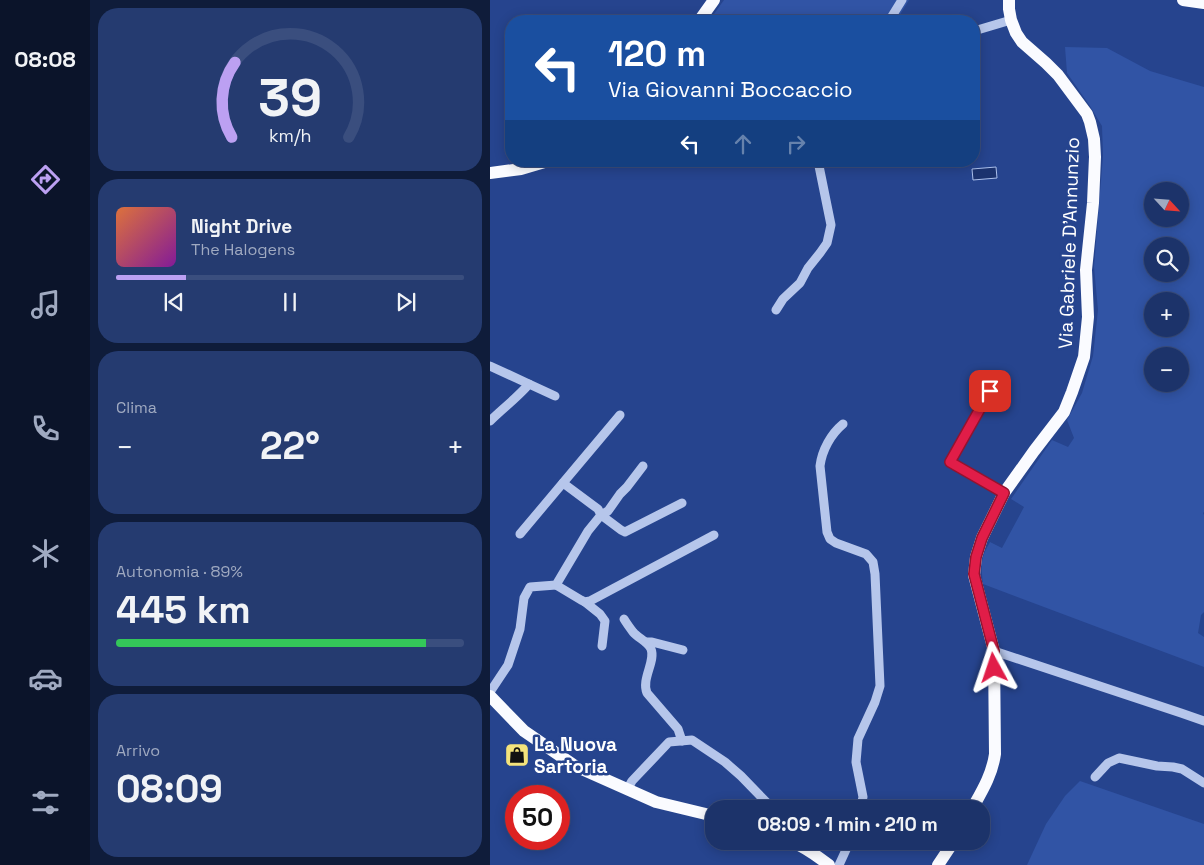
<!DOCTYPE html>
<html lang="it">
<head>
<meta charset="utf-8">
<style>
  body { margin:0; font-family:"Space Grotesk",sans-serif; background:#253b70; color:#f1f3f6; height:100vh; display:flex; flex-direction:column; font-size:19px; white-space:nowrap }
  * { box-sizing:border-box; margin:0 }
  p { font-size:16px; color:#a0aac1 }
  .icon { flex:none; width:28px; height:28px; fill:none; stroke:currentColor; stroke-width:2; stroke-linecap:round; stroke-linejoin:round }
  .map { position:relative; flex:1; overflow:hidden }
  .panel { display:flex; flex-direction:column; gap:8px; padding:8px; background:#0f1c3a; width:400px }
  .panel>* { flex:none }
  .hud { position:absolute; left:15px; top:15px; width:475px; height:152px; border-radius:20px; box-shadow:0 2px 12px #0003,0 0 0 1px #3a4e7e; background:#1a4fa0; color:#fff; overflow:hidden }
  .needle { width:32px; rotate:116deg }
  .buttons { position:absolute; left:654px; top:182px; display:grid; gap:10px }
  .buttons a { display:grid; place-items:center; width:45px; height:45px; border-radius:50%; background:#1c336a; box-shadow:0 2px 12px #0003,0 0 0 1px #3a4e7e; font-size:25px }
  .speed { position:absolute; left:15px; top:785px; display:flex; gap:10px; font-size:25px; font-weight:700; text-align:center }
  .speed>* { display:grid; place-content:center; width:65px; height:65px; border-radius:50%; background:#1c336a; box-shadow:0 2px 12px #0003,0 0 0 1px #3a4e7e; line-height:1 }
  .speed .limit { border:8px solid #d22; background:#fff; color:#111 }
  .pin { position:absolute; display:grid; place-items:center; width:42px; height:42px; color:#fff; margin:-21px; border-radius:10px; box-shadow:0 2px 8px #0006 }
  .me { position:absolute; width:55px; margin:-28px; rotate:355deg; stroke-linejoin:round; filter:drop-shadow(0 0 4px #0008) }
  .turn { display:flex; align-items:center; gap:18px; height:105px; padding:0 20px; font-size:22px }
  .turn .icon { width:65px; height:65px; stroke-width:2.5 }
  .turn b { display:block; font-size:35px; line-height:42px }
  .lanes { display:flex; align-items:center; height:48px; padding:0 20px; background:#0003; justify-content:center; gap:25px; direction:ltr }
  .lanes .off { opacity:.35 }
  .big { font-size:38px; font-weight:700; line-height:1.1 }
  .panel .widget { flex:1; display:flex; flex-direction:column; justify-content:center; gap:8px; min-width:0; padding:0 18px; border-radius:20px; background:#253b70 }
  .panel .dial { align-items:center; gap:0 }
  .dial svg { height:130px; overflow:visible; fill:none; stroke:#3a4e7e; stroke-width:7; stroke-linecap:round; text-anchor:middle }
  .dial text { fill:#f1f3f6; stroke:none }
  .song { display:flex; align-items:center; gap:15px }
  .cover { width:60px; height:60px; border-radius:8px; background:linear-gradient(135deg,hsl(20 70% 55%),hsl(290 70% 35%)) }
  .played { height:5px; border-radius:2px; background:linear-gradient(90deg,#bca0f2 20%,#3a4e7e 20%) }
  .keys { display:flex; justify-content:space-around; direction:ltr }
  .heat { display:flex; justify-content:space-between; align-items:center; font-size:28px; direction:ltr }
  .charge { height:8px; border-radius:4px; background:linear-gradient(90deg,#34c759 89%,#3a4e7e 0) }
  .trip { position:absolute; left:215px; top:800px; width:285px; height:50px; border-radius:20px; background:#1c336a; box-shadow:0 2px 12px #0003,0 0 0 1px #3a4e7e; font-weight:700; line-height:50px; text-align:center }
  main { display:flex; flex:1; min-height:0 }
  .dock { display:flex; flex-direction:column; width:90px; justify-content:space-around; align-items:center; background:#0b142a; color:#a0aac1 }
  .dock .icon { width:35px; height:35px }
  .dock .current { color:#bca0f2 }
  .dock b { font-size:22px; color:#f1f3f6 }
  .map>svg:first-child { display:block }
  .green { fill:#3154a5; fill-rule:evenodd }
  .water { fill:#1b326e; stroke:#abbfeb }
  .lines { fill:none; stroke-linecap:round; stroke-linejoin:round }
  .minor { stroke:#b6c6eb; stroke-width:9 }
  .major { stroke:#fafbff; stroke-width:12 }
  .route-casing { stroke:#92132f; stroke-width:12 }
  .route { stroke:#e11d48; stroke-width:9 }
  .labels { text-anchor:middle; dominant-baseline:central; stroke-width:5; stroke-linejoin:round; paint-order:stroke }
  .street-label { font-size:19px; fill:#fff; stroke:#26448e }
  .poi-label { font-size:19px; font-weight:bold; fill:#fff; stroke:#26448e; text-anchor:start }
</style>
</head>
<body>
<main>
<nav class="dock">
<b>08:08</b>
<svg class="icon current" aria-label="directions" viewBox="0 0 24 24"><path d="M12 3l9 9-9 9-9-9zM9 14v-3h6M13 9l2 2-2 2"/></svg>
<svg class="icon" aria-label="music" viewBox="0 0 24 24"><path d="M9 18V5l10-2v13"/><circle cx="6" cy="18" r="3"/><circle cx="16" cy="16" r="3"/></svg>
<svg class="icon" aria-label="phone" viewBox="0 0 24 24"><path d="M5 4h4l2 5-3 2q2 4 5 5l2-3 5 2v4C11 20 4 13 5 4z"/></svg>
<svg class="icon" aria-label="climate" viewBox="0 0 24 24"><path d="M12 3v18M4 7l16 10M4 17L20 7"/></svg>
<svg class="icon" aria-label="car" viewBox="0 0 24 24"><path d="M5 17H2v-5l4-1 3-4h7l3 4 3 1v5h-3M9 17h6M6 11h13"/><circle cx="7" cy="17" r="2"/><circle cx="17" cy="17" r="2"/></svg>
<svg class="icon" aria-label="filters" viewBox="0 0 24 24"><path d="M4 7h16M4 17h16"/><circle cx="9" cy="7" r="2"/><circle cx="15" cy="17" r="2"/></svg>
</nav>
<section class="panel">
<div class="widget dial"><svg viewBox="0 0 100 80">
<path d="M14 69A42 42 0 1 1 86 69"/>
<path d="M14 69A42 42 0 0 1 16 23" stroke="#bca0f2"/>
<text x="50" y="56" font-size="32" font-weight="700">39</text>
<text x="50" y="72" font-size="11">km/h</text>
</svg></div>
<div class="widget">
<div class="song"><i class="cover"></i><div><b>Night Drive</b><p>The Halogens</p></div></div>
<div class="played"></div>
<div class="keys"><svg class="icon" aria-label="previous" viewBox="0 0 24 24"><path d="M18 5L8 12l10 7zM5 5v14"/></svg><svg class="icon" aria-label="pause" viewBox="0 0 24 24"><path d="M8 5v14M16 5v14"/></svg><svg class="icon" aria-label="next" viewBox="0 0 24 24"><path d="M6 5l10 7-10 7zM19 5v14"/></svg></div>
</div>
<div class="widget"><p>Clima</p>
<div class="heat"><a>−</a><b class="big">22°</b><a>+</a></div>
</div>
<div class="widget"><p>Autonomia · 89%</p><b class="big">445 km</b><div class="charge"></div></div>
<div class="widget"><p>Arrivo</p><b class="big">08:09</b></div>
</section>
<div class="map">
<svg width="714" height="865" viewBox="0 0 714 865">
  <rect width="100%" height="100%" fill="#26448e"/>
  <g class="green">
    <path d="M234,0H419L406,21H219Z"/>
    <path d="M575,47L617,48L660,71L714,87V512L713,513L714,515V612L711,615L708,633L714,637V667L493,584C491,566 490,559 500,542L512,548L534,507L521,499L562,440L578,447L584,438L577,420L592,393L603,356L608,310L604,267L613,156L612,126L600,106L577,73ZM662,191H690V219H662ZM662,246H690V274H662ZM662,301H690V329H662ZM662,356H690V384H662Z"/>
    <path d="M590,781L714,824V865H537L556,824L575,796Z"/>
  </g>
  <path class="water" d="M506,167L507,178L483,180L482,169Z"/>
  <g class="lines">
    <g class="minor">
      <path d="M399,21L412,0"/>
      <path d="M484,31L521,20"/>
      <path d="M286,310L293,299L310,283L318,268L330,253L337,243L341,225L328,161"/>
      <path d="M0,366L39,384"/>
      <path d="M500,391L460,462L514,493"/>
      <path d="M0,421C13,408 27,398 39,384L65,396"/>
      <path d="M353,424C341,434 332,450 330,466L337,532L340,539L346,543L376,554L383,562L385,574L390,686L385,702L368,739L366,762L373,797L370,809"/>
      <path d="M153,466L137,487L130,494L118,511L111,515L131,530L135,532L192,503"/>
      <path d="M30,534L130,415"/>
      <path d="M66,585L91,600L95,602L100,601L224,535"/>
      <path d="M95,602L110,614L115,621L112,646"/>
      <path d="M134,619C137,624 140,628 143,632C148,638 158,642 161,649C166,661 151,679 157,693L188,729L192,741"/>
      <path d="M156,642H162L193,650"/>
      <path d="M504,651L691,713L714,721"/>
      <path d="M0,692L18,665L30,629L34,598L40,587L66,585L98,531L111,515L108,509L73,483"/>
      <path d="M605,777L618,763L629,758L667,766L683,767L692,769L714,783"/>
      <path d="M137,790L142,781L179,742L202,740L235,762L251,776L283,809"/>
      <path d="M349,865L360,841"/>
    </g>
    <g class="major">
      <path d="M693,0L714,3"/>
      <path d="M209,21L224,0"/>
      <path d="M0,173L31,169L58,161"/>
      <path d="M0,696L34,731L85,766L166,802L224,816"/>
      <path d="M482,809C492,791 502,775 505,754L504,651L484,575L486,557L492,538L514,493L544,451L574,412L582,392L594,357L598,317L596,270L603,203L605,157L604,139L600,122L597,114L568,75L556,63L532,42L526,33L521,20L519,9V0"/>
      <path d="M300,841C315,847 326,855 339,865"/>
      <path d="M448,865L464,841"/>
    </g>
  </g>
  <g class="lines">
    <defs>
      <path id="route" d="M500,391L460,462L514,493L492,538L486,557L484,574L504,651V668"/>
    </defs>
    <use href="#route" class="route-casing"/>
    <use href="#route" class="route"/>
  </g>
  <defs>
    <symbol id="shop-square" viewBox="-11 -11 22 22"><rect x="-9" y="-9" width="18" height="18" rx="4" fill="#f4e37b" stroke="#26448e"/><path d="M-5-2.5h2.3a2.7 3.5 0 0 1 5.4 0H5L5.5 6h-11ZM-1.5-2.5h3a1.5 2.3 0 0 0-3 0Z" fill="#111"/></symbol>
  </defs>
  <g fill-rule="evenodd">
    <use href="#shop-square" x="13" y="741" width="28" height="28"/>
  </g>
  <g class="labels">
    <g class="street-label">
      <text transform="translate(579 243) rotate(-88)">Via Gabriele D'Annunzio</text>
    </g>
    <g class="poi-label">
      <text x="44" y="744">La Nuova<tspan x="44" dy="22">Sartoria</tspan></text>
    </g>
  </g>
</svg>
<div class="buttons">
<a><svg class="needle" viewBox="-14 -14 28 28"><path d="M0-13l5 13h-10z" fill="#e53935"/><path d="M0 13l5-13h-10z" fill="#a0aac1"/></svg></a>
<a><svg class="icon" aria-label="search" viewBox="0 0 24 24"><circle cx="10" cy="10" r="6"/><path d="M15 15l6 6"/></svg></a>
<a>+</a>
<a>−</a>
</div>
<div class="speed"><div class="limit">50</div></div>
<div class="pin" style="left:500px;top:391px;background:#d93025"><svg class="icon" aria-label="arrive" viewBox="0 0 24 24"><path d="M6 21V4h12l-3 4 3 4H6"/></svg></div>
<svg class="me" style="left:504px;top:668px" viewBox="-20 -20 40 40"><path d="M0-17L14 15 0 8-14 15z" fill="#e11d48" stroke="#fff" stroke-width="4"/></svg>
<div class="trip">08:09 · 1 min · 210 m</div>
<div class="hud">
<div class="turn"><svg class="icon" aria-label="left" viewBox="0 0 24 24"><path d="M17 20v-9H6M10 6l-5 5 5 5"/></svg><div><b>120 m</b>Via Giovanni Boccaccio</div></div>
<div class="lanes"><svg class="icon" aria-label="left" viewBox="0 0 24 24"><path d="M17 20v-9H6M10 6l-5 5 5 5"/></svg><svg class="icon off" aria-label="ahead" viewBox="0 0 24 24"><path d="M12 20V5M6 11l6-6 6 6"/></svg><svg class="icon off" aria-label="right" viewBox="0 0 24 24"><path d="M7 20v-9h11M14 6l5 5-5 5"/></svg></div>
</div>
</div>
</main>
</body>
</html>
